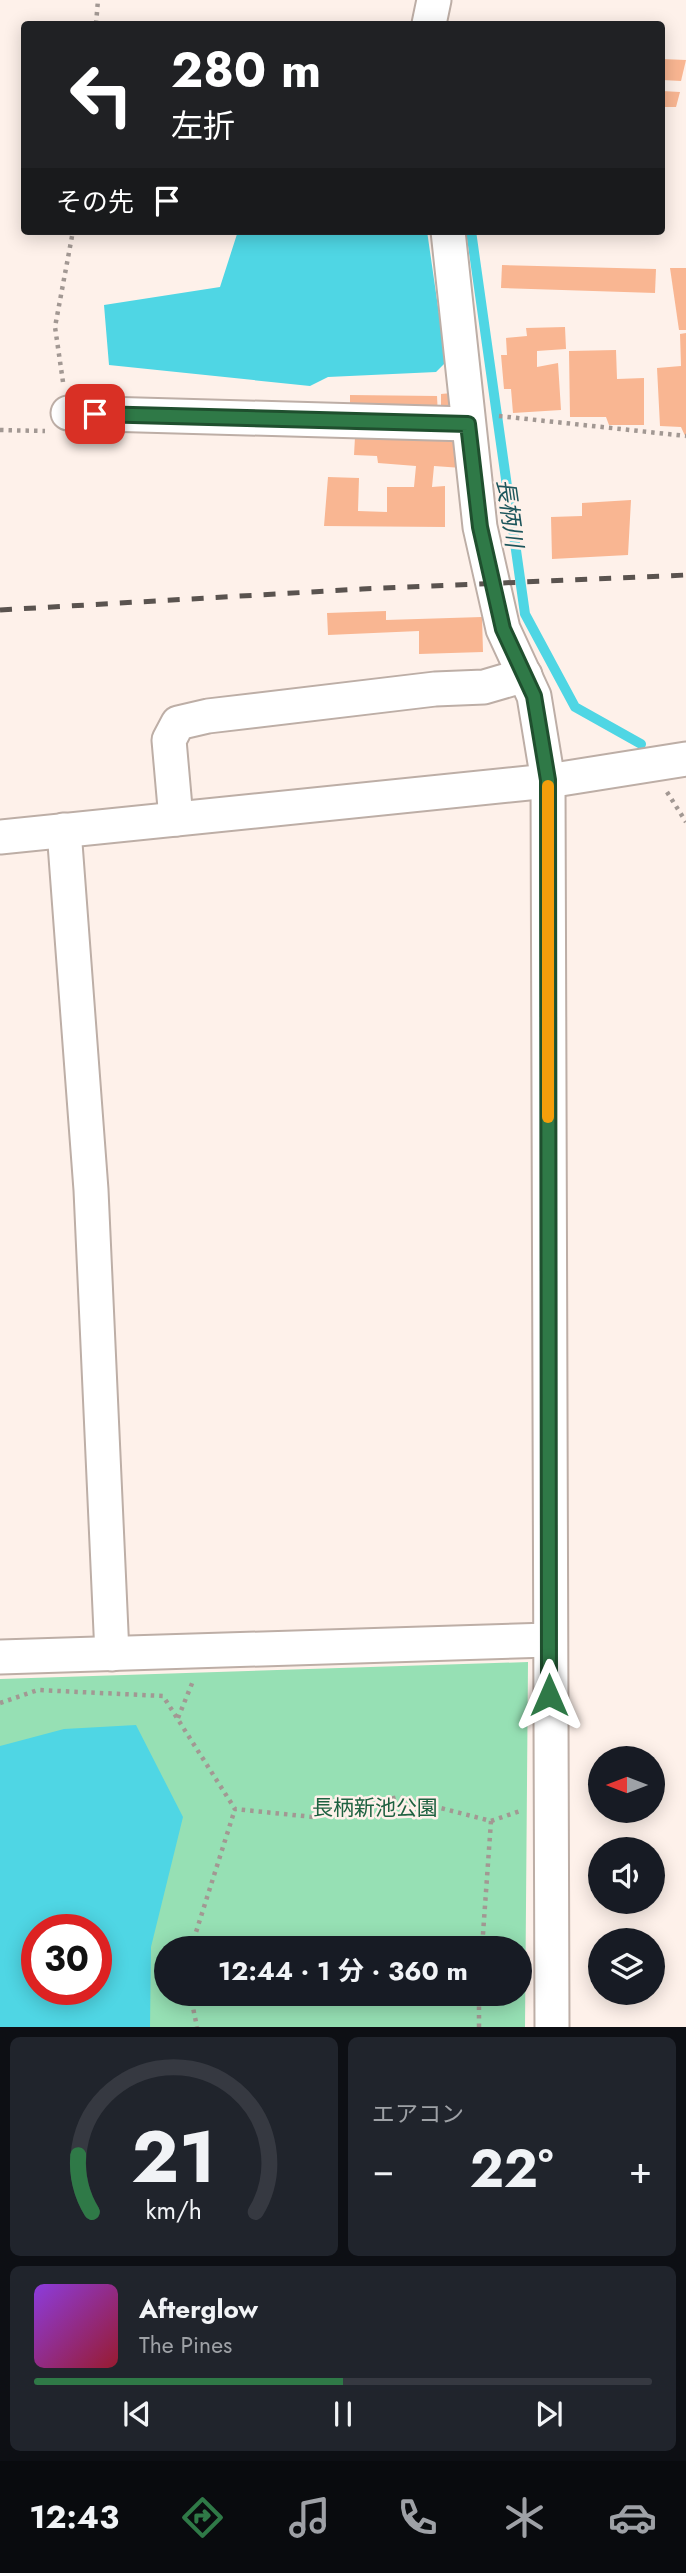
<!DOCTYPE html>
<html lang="ja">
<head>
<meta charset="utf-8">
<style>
  body { margin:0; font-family:Jost,"Noto Sans JP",sans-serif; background:#20242c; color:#f1f3f6; height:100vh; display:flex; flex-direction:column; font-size:26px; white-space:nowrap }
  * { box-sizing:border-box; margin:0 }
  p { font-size:23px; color:#9ea1a6 }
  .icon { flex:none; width:38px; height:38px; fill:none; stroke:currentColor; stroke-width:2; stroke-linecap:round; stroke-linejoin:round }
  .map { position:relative; height:2027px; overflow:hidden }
  .details { display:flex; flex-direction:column; gap:10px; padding:10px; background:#0d0f14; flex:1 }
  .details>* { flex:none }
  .guide { position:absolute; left:21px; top:21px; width:644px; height:214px; border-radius:7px; box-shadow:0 4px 18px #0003; background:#202124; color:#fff; overflow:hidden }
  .needle { width:46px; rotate:270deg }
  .fabs { position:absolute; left:588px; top:1746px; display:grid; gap:14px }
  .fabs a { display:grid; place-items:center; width:77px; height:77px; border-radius:50%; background:#171b24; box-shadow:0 4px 18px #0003; font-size:35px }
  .speed { position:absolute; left:21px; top:1914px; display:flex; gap:14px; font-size:35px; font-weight:700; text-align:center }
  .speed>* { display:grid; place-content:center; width:91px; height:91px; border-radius:50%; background:#171b24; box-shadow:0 4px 18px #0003; line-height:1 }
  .speed .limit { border:10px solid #d22; background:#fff; color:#111 }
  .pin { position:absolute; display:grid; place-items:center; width:60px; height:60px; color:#fff; margin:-30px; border-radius:14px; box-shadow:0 4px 10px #0006 }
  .me { position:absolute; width:77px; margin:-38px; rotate:0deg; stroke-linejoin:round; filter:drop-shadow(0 0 5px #0008) }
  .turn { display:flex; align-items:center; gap:24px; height:147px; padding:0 35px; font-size:32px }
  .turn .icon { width:91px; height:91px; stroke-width:2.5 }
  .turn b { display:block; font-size:49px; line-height:60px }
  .then { display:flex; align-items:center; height:66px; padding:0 35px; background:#0003; gap:14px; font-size:26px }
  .big { font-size:52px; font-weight:700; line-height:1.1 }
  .details .card { flex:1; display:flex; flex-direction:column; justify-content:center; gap:10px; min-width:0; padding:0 24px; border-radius:10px; background:#20242c }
  .details .dial { align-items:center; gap:0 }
  .dial svg { height:182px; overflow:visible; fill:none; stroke:#363941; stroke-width:7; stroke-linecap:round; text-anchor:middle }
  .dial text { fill:#f1f3f6; stroke:none }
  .song { display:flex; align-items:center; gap:21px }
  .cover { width:84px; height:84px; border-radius:10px; background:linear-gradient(135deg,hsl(270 70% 55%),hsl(350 70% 35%)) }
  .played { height:7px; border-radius:4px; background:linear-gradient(90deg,#2f7947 50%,#363941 50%) }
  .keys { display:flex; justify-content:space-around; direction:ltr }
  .heat { display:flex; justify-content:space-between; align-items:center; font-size:38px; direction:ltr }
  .details .tiles { flex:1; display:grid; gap:10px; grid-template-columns:1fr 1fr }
  .card:last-child { grid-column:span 2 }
  .trip { position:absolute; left:154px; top:1936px; width:378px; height:70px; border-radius:35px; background:#171b24; box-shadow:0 4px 18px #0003; font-weight:700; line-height:70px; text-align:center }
  .menu { display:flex; height:112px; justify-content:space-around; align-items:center; background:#090b0e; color:#9ea1a6 }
  .menu .icon { width:49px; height:49px }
  .menu .selected { color:#2f7947 }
  .menu b { font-size:32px; color:#f1f3f6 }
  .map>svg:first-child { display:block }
  .green { fill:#96e0b4; fill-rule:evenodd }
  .water { fill:#4fd6e4; fill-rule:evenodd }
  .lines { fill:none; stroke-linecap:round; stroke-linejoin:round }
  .stream { stroke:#4fd6e4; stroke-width:10 }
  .building { fill:#f9b692 }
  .minor-casing { stroke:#bdaea6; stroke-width:37 }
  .path { stroke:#a29893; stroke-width:4.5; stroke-dasharray:3.5 5; stroke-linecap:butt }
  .minor { stroke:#fff; stroke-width:33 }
  .rail { stroke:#5a534f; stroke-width:5; stroke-dasharray:12 12; stroke-linecap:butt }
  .route-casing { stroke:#1f4f2e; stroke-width:18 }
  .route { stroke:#2f7947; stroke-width:12 }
  .slow { stroke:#f59e0b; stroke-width:12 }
  .labels { text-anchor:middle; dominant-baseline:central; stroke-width:5; stroke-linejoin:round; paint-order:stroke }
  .park-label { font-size:21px; fill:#1e6140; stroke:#fef1ea }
  .water-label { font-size:23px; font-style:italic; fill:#1c555b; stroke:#fef1ea }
</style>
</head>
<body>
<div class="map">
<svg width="686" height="2027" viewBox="0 0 686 2027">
  <rect width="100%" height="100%" fill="#fef1ea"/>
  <path class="green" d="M528,1662L525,2027H0V1679ZM37,1930H96V1990H37ZM166,1948H520V1993H166Z"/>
  <g class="water">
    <path d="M238,231H427L446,362L436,372L328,377L310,386L109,365L104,305L220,287Z"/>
    <path d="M136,1725L183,1817L151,1947L150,2027H0V1746L64,1729ZM37,1930H96V1990H37Z"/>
  </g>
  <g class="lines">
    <path class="stream" d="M471,231L525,614L575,707L641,744"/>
  </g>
  <g class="building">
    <path d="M662,59L686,60L681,81L662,80Z"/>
    <path d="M662,91L680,92L676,107H662Z"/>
    <path d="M502,265L656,269L655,293L501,288Z"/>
    <path d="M670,268H686V330H679Z"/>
    <path d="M565,327L566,349L537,351V367L558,363L561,410L513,413L511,389H504L501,355H507L506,338L527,336L526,328Z"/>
    <path d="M686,333V438L681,427L660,426L657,368L681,366L680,334Z"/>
    <path d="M616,350L617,379L644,378V425H609L606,417H570L569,351Z"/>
    <path d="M452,393L450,414H441V394Z"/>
    <path d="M350,395L437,396L438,416L350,414Z"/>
    <path d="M355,437H465L462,468L434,466L432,487L445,486V527L324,526L328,477L359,478L358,511L387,512V487H414L416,466L378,463L377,456L354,455Z"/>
    <path d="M631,500L628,555L552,559L551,517L582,516V503Z"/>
    <path d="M386,611V620L482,617L483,652L419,654V631L328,635L327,613Z"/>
  </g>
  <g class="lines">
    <defs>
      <g id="minor">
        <path d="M429,24L434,0"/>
        <path d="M448,231L480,527L503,629L534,696L548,781L552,2027"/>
        <path d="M68,413L468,424"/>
        <path d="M176,819L169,740L178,723L208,716L435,689L484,687L525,675"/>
        <path d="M64,830L91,1190L112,1654"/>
        <path d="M0,837L548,781L686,759"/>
        <path d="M0,1657L549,1640"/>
      </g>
    </defs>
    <use href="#minor" class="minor-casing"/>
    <g class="path">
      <path d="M96,24L98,0"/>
      <path d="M63,382L55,327L73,231"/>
      <path d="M499,416L686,436"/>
      <path d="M0,430L45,431"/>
      <path d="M667,792L686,822"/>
      <path d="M0,1703L38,1690L163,1696L235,1809L313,1817L398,1797L491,1821L482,1948"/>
      <path d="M178,1718L193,1681"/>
      <path d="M491,1821L520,1811"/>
      <path d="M191,1948L235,1809"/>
      <path d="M190,1993L197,2027"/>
      <path d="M479,2027V1993"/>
    </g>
    <use href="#minor" class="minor"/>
    <path class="rail" d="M0,610L362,589L686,575"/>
  </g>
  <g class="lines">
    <defs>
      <path id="route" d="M95,414L468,424L480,527L503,629L534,696L548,780L549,1695"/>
    </defs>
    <use href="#route" class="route-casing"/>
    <use href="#route" class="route"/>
    <path class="slow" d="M548,786V1117"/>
  </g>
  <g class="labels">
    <g class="park-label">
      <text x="375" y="1808">長柄新池公園</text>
    </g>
    <g class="water-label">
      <text transform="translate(510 513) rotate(82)">長柄川</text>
    </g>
  </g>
</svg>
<div class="fabs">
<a><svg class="needle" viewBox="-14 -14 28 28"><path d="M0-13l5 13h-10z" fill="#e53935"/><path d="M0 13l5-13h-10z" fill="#9ea1a6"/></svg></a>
<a><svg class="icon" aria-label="sound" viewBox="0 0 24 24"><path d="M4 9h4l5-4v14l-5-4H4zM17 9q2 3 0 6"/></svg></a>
<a><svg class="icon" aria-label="layers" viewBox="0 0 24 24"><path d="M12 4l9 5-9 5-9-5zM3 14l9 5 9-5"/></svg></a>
</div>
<div class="speed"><div class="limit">30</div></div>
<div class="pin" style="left:95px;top:414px;background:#d93025"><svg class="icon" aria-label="arrive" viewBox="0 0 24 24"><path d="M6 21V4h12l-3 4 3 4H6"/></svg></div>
<svg class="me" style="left:549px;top:1695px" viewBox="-20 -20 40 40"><path d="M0-17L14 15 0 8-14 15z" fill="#2f7947" stroke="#fff" stroke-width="4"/></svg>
<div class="trip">12:44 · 1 分 · 360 m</div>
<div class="guide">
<div class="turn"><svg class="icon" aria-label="left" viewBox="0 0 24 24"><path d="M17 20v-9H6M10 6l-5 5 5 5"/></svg><div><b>280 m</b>左折</div></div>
<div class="then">その先<svg class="icon" aria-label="arrive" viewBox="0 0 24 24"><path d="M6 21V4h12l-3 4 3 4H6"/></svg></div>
</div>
</div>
<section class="details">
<div class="tiles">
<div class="card dial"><svg viewBox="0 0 100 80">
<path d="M14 69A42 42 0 1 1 86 69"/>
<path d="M14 69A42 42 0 0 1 8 44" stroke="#2f7947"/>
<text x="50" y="56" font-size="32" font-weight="700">21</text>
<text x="50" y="72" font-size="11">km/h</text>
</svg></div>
<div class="card"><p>エアコン</p>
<div class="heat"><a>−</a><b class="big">22°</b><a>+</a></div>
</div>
<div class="card">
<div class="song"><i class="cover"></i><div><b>Afterglow</b><p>The Pines</p></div></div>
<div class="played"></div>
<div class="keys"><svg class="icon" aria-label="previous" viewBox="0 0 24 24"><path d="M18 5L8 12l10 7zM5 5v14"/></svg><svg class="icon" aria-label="pause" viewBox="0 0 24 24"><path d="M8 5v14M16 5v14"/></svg><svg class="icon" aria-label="next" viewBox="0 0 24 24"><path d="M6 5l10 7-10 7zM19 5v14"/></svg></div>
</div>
</div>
</section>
<nav class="menu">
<b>12:43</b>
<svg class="icon selected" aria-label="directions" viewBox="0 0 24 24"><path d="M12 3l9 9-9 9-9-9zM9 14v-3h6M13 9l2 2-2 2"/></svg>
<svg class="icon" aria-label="music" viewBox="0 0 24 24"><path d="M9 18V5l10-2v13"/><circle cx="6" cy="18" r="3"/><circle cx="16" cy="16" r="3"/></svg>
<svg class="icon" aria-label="phone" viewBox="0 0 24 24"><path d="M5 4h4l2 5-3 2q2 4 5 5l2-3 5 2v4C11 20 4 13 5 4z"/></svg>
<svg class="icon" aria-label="climate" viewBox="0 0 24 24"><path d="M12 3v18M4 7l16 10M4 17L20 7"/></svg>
<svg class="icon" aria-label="car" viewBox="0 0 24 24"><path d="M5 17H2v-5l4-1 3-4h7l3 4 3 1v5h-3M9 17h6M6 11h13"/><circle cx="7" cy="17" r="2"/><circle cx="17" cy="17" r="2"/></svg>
</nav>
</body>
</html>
